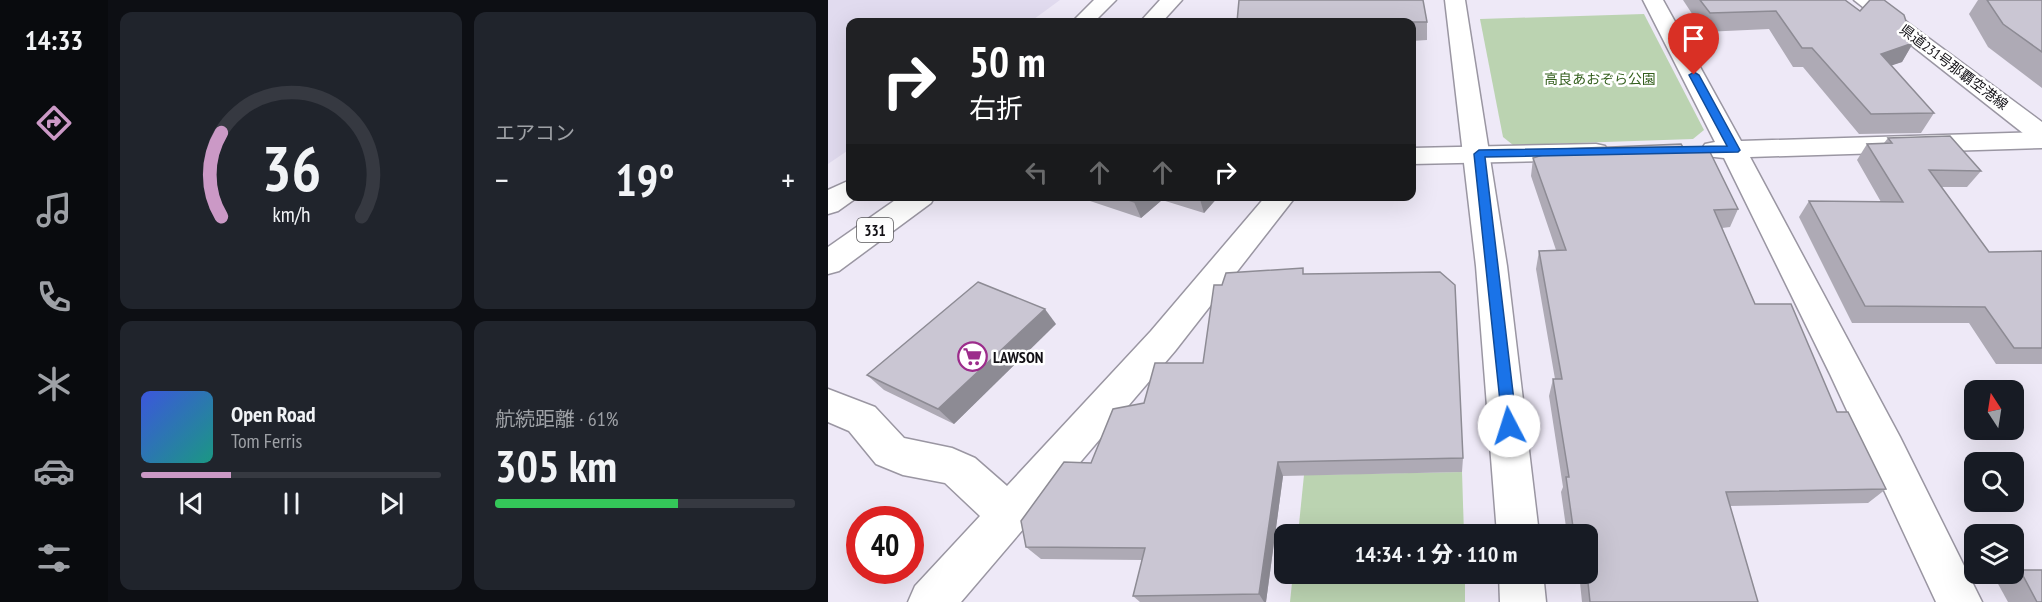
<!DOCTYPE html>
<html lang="ja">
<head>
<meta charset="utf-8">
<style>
  body { margin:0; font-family:"PT Sans Narrow","Noto Sans JP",sans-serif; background:#20242c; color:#f1f3f6; height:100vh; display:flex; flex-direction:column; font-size:22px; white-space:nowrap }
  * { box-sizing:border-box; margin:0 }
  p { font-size:20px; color:#9ea1a6 }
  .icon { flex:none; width:33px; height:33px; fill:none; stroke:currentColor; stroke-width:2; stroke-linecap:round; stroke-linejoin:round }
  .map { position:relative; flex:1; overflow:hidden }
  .side { display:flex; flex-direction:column; gap:12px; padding:12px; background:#0d0f14; width:720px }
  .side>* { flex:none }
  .hud { position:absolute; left:18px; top:18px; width:570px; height:183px; border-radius:12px; box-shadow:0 6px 24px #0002; background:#202124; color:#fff; overflow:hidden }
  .needle { width:39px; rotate:348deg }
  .tools { position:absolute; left:1136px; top:380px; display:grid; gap:12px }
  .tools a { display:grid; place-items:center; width:60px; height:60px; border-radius:12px; background:#171b24; box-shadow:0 6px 24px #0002; font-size:30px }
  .speed { position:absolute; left:18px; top:506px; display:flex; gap:12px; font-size:30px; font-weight:700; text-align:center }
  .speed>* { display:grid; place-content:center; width:78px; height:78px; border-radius:50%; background:#171b24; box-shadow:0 6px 24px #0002; line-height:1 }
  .speed .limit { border:9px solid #d22; background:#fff; color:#111 }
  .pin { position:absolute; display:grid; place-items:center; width:51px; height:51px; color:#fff; margin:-62px -26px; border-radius:50% 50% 50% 0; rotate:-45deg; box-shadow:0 0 6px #0007 }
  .pin .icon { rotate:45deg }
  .me { position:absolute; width:66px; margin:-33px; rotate:355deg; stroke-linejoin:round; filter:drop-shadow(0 0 4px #0008) }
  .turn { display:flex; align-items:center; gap:21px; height:126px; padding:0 24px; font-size:27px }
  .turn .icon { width:78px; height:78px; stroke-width:2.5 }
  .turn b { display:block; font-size:42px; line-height:51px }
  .lanes { display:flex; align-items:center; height:57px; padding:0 24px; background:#0003; justify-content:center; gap:30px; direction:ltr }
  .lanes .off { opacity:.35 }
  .big { font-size:45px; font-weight:800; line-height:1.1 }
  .side .widget { flex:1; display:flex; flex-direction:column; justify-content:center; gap:9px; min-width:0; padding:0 21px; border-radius:12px; background:#20242c }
  .side .dial { align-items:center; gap:0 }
  .dial svg { height:156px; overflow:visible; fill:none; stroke:#363941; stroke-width:7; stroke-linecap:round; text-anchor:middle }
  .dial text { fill:#f1f3f6; stroke:none }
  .song { display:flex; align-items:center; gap:18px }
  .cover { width:72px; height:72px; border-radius:9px; background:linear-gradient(135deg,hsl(230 70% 55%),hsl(170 70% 35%)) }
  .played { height:6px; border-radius:3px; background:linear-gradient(90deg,#cb99c6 30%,#363941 30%) }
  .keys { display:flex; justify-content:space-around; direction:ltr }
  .heat { display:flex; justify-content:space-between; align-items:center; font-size:33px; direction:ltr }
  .charge { height:9px; border-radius:4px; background:linear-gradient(90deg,#34c759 61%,#363941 0) }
  .side .tiles { flex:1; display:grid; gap:12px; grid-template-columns:repeat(2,1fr) }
  .trip { position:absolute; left:446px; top:524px; width:324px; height:60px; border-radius:12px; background:#171b24; box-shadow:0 6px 24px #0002; font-weight:800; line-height:60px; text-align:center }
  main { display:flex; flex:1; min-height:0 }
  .tab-bar { display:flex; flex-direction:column; width:108px; justify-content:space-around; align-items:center; background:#090b0e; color:#9ea1a6 }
  .tab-bar .icon { width:42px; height:42px }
  .tab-bar .active { color:#cb99c6 }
  .tab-bar b { font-size:27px; color:#f1f3f6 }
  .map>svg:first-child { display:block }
  .built { fill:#e1dbef }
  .green { fill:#bbd3b1 }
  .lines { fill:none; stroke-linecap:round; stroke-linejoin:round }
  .street-casing { stroke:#9a96a2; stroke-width:3 }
  .secondary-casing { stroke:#9a96a2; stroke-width:3 }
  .highway-casing { stroke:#9a96a2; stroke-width:3 }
  .street { fill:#fff; fill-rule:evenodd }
  .secondary { fill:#fff; fill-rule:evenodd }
  .highway { fill:#fff; fill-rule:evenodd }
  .wall { fill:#aeaab5 }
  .shaded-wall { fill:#8d8b94 }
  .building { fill:#cac6d3; stroke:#8d8b94; stroke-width:1.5 }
  .route { fill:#1a73e8; stroke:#114b97; stroke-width:1.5 }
  .labels { text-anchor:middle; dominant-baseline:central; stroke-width:5; stroke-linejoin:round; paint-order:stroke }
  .far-street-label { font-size:14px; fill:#121015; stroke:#fff }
  .far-park-label { font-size:14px; fill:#35601f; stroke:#fff }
  .shield { fill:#fff; stroke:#59585b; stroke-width:1.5 }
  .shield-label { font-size:15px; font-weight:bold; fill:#121015 }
  .poi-label { font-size:16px; font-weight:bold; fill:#121015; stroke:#fff; text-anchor:start }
</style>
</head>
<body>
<main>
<nav class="tab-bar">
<b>14:33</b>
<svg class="icon active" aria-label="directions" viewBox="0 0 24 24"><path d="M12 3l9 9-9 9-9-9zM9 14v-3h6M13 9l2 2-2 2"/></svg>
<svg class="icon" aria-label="music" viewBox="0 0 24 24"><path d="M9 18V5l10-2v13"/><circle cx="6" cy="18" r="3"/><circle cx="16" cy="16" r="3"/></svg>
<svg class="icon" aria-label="phone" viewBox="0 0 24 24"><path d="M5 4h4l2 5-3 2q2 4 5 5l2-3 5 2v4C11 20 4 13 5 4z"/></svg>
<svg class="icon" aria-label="climate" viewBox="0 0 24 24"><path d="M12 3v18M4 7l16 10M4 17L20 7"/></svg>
<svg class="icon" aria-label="car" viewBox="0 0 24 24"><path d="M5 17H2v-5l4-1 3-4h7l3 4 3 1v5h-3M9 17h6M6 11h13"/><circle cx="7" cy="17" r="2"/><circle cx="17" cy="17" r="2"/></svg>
<svg class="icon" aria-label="filters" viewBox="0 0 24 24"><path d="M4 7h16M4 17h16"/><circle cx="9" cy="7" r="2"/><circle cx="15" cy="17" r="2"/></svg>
</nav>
<section class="side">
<div class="tiles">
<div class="widget dial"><svg viewBox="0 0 100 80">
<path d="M14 69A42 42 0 1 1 86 69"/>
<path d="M14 69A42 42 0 0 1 14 26" stroke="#cb99c6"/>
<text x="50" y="56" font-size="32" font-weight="700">36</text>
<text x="50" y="72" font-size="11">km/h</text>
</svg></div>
<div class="widget"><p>エアコン</p>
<div class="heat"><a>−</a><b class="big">19°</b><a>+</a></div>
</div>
<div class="widget">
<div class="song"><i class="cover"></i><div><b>Open Road</b><p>Tom Ferris</p></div></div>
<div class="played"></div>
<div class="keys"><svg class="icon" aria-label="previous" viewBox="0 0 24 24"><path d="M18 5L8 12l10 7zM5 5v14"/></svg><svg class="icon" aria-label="pause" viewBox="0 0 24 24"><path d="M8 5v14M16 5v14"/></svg><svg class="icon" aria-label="next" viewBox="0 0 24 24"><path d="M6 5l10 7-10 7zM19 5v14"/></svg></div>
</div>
<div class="widget"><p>航続距離 · 61%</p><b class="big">305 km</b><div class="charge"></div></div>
</div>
</section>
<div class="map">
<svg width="1214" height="602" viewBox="0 0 1214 602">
  <rect width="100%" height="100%" fill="#eee9f7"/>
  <path class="built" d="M0,0H232L202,22H22V149L0,164Z"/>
  <g class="green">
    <path d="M816,14L876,130L865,139L685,145L675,137L652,19Z"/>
    <path d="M634,472L636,534H470L476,475Z"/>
    <path d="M465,573H637V602H462Z"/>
  </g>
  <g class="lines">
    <defs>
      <g id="street">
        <path d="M815,0H835L913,141L1214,132V148L922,157L1072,437L1154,602H1108L1002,374L896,158L877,156L873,150L877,144L887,142Z"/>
        <path d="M768,144L777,146L781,152L777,158L768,160L584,164V148Z"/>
        <path d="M438,196H468L347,351L133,602H80L87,586L152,516L117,483L75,475L48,464L21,431L0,422V389L47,407L76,438L124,448L147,458L179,486L323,331Z"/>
      </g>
      <g id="secondary">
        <path d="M617,0H637L679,266L711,534H669L648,266Z"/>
        <path d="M1026,0H1049L1214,122V143L1205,141Z"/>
        <path d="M671,573H715L718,602H672Z"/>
      </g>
      <g id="highway">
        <path d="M266,0H288L266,22H244Z"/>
        <path d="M332,0H354L334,22H312Z"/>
        <path d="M22,180V196H31L10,211L0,214V190Z"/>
        <path d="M73,196H107L103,203L11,271L0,274V247Z"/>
      </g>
    </defs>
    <use href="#street" class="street-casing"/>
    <use href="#secondary" class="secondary-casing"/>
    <use href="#highway" class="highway-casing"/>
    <use href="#street" class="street"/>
    <use href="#secondary" class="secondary"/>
    <use href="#highway" class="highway"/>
  </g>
  <g class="wall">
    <path d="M855,0H1017L1032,11L1085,43L1074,62L1063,65L1106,113L1093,133L1031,134L975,67H965L941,29L876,32Z"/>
    <path d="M1150,0H1214V88L1160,47L1141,14Z"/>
    <path d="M584,22H599V40L584,41Z"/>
    <path d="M1060,138L1153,171L1139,187H1113L1161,252L1214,251V364H1168L1141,323H1024L971,217L981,201L1053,202L1029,160L1039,144L1056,143Z"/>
    <path d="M856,149L910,209L902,227L894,228L927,304L1009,412L1058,489L1040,503L902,506L930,602H754L751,573H759V534H739L733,492L735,487L721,396L725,379H727L708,269L711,251L728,250L703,176L705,158Z"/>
    <path d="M252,196H391L376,213L334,200L313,218L253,198Z"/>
    <path d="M477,274L635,458L634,472L455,476L438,602H312L305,596L314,560L213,559L198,547L263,463L316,403L375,363L394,285Z"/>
    <path d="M228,324L126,424L56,390L39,375Z"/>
    <path d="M1192,570L1214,602H1180L1169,582Z"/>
  </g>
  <g class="shaded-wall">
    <path d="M1085,43L1074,62L1042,73L1053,54Z"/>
    <path d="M312,196H333L334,200L313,218L306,202Z"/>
    <path d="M371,196H391L376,213Z"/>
    <path d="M217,309L228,324L126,424L110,409Z"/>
    <path d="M450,462L455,476L438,602H436L431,594Z"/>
  </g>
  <g class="building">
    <path d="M411,0H595L599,22H409Z"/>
    <path d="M872,0H1017L1032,11L1042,0H1056L1076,15L1085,43L1053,54L1106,113L1043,114L984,48H974L948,11L882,13Z"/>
    <path d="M1159,0H1214V52L1175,24Z"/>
    <path d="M1122,136L1153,171L1101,170L1161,252L1214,251V348H1186L1157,307L1037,306L981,201L1075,202L1039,144L1064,143L1060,138Z"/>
    <path d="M853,144L856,149L880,148L910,209L886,210L927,304H963L1009,412H1020L1058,489L898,492L930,602H762L759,573V534H746L738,477H741L725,379H734L711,251L738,250L705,158L734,149Z"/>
    <path d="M289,196H312L306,202Z"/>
    <path d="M475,268V274L612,272L627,285L635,458L450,462L431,594L305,596L317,548L198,547L193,521L236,462L263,463L285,409L316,403L327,363H375L386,285H394L398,273Z"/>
    <path d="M150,282L217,309L110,409L39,375Z"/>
    <path d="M1192,570H1214V602H1209Z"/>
  </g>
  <path class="route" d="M866,72L871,75L912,150L910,152L657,157L689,426L686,430L681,433L675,430L646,154L651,150L899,146L861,75Z"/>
  <defs>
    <symbol id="supermarket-ring" viewBox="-11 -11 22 22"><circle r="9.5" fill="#fff" stroke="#9c2c8b" stroke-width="1.5"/><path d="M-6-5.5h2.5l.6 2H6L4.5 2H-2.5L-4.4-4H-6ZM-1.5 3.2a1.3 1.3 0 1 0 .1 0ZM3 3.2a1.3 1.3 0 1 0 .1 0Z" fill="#9c2c8b"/></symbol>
  </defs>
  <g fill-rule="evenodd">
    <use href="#supermarket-ring" x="128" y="340" width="33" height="33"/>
  </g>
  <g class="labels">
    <g class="far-street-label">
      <text transform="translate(1126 67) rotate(37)">県道231号那覇空港線</text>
    </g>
    <g class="far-park-label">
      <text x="772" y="79">高良あおぞら公園</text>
    </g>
    <rect class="shield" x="29" y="218" width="36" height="24" rx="4.5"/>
    <g class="shield-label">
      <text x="47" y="230">331</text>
    </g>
    <g class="poi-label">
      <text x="165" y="357">LAWSON</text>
    </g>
  </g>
</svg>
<div class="tools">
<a><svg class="needle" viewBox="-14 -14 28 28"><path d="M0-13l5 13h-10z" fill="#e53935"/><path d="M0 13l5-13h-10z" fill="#9ea1a6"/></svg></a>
<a><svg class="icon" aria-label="search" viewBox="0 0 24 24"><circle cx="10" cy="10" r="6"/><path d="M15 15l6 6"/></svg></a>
<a><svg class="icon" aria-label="layers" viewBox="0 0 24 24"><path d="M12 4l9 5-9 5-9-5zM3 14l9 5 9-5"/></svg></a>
</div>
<div class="speed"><div class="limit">40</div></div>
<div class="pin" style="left:866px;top:75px;background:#d93025"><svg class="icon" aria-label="arrive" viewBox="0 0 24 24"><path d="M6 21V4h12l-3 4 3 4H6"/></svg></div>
<svg class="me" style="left:681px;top:426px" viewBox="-20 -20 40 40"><circle r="19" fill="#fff"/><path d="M0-13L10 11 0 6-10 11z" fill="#1a73e8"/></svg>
<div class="trip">14:34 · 1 分 · 110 m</div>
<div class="hud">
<div class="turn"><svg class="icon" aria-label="right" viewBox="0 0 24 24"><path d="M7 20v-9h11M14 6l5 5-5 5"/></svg><div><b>50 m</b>右折</div></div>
<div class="lanes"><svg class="icon off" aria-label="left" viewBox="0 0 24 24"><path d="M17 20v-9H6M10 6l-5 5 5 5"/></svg><svg class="icon off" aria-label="ahead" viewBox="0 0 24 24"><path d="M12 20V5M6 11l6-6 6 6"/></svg><svg class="icon off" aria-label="ahead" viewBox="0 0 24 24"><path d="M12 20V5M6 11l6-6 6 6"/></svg><svg class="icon" aria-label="right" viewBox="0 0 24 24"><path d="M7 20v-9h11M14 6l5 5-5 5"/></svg></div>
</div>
</div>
</main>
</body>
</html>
